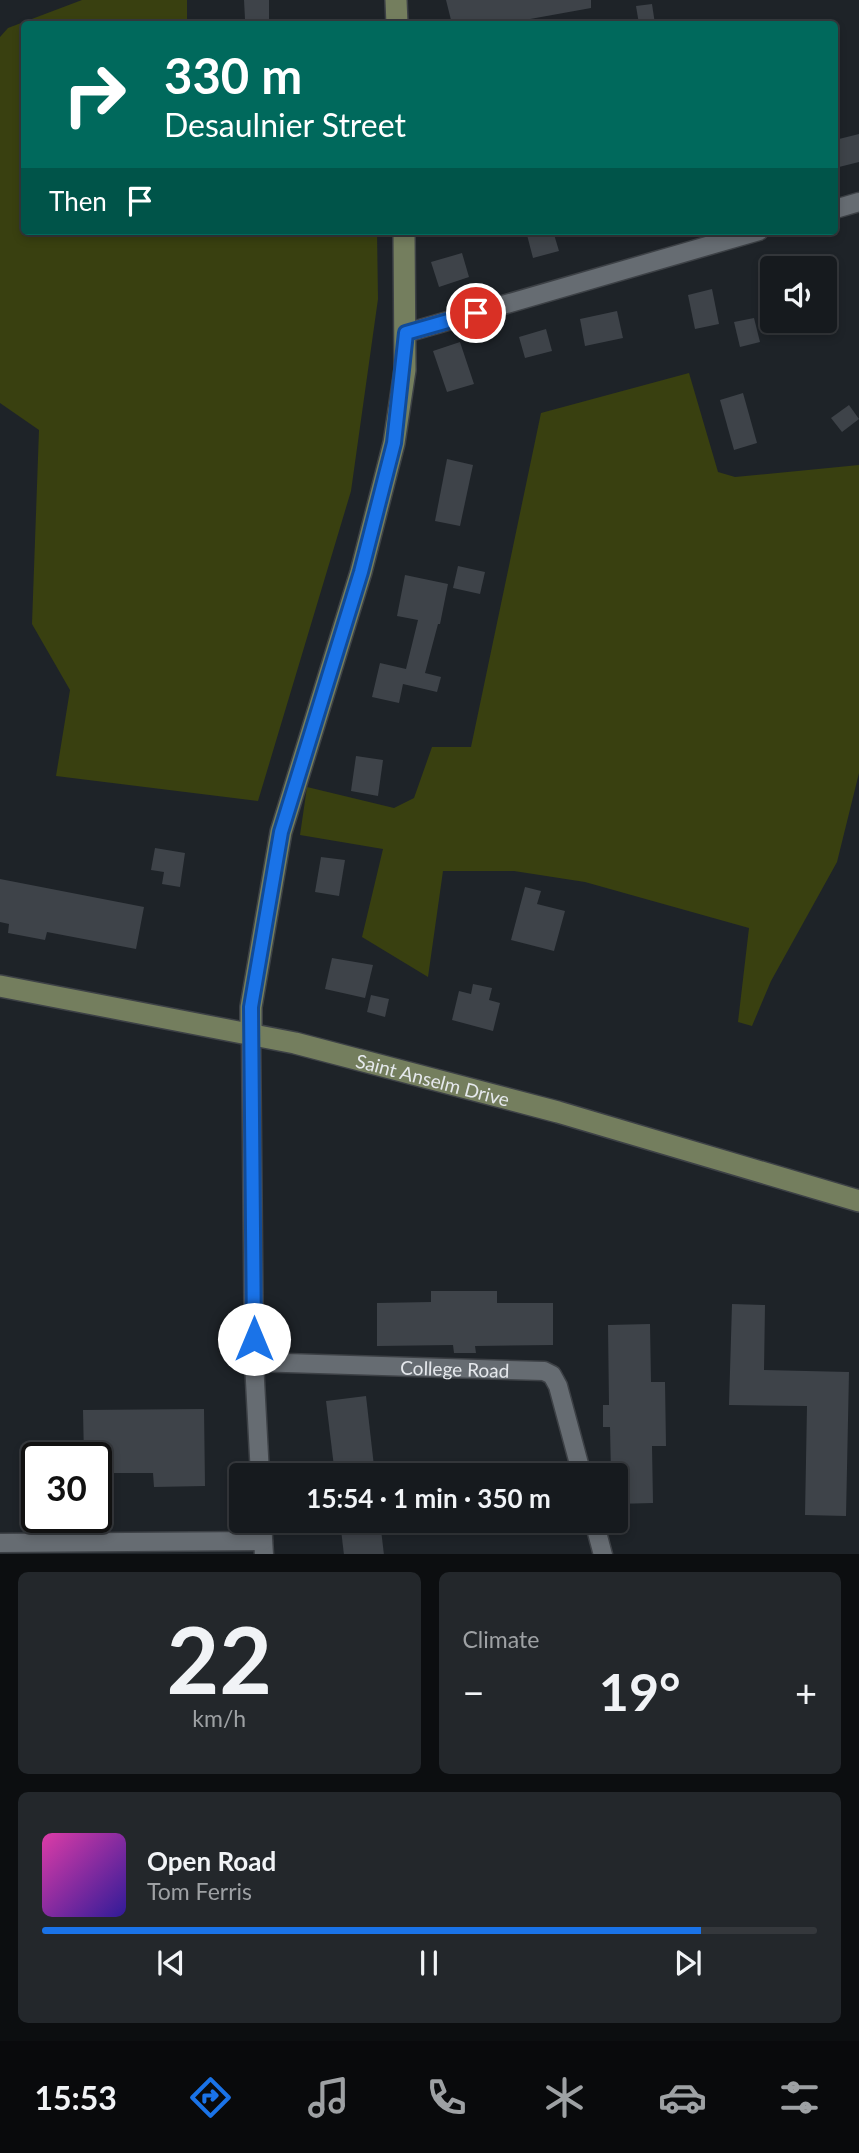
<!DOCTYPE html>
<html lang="en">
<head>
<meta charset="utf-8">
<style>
  body { margin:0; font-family:Lato,sans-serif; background:#23272b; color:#f1f3f6; height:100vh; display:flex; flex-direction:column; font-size:26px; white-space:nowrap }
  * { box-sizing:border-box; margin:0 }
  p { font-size:23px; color:#9ea1a4 }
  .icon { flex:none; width:38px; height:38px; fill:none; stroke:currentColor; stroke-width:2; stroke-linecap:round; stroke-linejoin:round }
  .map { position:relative; height:1554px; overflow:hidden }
  .details { display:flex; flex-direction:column; gap:18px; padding:18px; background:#0c0e10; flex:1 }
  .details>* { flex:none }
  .guide { position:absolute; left:21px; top:21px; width:817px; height:214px; border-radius:7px; box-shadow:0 4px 10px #0003,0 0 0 2px #35383c; background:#00695c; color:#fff; overflow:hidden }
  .controls { position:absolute; left:760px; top:256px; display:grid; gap:14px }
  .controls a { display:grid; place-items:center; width:77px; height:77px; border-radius:7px; background:#161a1e; box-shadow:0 4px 10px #0003,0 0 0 2px #35383c; font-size:35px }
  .speed { position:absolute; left:21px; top:1442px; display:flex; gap:14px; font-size:35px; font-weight:700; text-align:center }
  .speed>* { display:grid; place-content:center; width:91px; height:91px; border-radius:50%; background:#161a1e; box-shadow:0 4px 10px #0003,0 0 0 2px #35383c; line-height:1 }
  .speed .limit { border:4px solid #111; border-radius:10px; background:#fff; color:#111 }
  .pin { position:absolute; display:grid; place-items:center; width:60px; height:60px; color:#fff; margin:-30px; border:4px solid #fff; border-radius:50%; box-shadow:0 2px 7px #0007 }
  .me { position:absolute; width:77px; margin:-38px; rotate:0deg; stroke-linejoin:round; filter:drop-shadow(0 0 5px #0008) }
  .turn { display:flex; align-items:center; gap:24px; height:147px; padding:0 28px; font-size:32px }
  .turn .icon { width:91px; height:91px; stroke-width:2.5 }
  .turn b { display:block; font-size:49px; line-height:60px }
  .then { display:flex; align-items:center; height:66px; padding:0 28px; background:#0003; gap:14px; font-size:26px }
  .big { font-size:52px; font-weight:700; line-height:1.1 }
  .details .card { flex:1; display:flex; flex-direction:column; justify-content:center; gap:10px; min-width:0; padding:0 24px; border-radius:10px; background:#23272b }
  .details .dial { align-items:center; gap:0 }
  .dial b { font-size:91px; line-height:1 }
  .song { display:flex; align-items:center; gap:21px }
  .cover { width:84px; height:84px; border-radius:10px; background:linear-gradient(135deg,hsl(320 70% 55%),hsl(250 70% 35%)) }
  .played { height:7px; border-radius:4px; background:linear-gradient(90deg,#1a73e8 85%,#35383c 85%) }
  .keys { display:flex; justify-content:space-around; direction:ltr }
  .heat { display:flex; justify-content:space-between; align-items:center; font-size:38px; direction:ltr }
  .details .tiles { flex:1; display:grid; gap:18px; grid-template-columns:1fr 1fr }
  .card:last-child { grid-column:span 2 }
  .trip { position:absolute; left:229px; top:1463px; width:399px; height:70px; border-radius:7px; background:#161a1e; box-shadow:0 4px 10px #0003,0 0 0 2px #35383c; font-weight:700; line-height:70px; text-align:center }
  .dock { display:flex; height:112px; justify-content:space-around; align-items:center; background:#090a0c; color:#9ea1a4 }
  .dock .icon { width:49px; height:49px }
  .dock .selected { color:#1a73e8 }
  .dock b { font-size:32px; color:#f1f3f6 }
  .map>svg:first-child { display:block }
  .green { fill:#394010 }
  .building { fill:#3e4349 }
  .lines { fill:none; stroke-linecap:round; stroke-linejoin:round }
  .street-casing { stroke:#3d4146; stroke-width:21 }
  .secondary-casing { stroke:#3d4146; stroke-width:24 }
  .street { stroke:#666c72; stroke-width:18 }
  .secondary { stroke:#747e5e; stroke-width:21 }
  .route-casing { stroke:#114b97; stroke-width:18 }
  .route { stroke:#1a73e8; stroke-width:12 }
  .labels { text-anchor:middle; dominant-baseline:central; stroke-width:6; stroke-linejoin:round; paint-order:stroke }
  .street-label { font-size:19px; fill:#e5e8ec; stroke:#1e2328 }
</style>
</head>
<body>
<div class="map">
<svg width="859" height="1555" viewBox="0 0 859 1555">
  <rect width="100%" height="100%" fill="#1e2328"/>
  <g class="green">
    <path d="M82,0H187V24H24V231H377L378,299L351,491L258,801L56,776L70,690L32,624L39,430L0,403V37L8,28Z"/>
    <path d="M689,373L718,472L735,477L859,465V773L837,862L771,981L752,1026L738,1022L749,928L585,882L514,871H443L428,977L362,937L383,849L300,835L307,787L394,808L414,798L432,747H471L541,413Z"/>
  </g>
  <g class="building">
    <path d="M244,0H269V19H245Z"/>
    <path d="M446,0H591V8L503,24H452Z"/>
    <path d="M652,4L655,24H639L636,6Z"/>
    <path d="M859,134V162L835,168V140Z"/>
    <path d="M526,231H553L559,251L533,258Z"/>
    <path d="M462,253L469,277L439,287L431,262Z"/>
    <path d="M712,289L719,324L695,329L688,295Z"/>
    <path d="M617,311L623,338L585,346L580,319Z"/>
    <path d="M754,318L760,342L740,347L734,322Z"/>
    <path d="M546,329L552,351L525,358L519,337Z"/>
    <path d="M460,342L474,384L447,392L433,351Z"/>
    <path d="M743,393L757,443L734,450L720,400Z"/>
    <path d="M849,405L859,419L842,432L831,418Z"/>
    <path d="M447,459L473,465L460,526L435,521Z"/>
    <path d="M458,566L485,572L480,594L453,588Z"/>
    <path d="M405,575L448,584L440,624H438L425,673L441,677L437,692L403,684L399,703L372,697L380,663L406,669L418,620L397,616Z"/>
    <path d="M356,756L383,760L378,796L351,791Z"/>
    <path d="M155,848L185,853L180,887L162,884L164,872L151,870Z"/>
    <path d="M321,857L345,860L339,896L315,892Z"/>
    <path d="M0,879L144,907L136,949L47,932L45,940L8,933L9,924L0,922Z"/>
    <path d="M525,887L541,891L537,904L565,911L554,951L511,940Z"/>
    <path d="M332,958L373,965L365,998L325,989Z"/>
    <path d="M473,984L492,988L489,1000L500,1003L493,1031L452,1020L459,991L471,994Z"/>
    <path d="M371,995L389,999L385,1017L367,1012Z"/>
    <path d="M431,1291H497V1303H553V1345L475,1346L476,1353H454L453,1345L377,1346V1303L431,1302Z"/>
    <path d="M732,1304L765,1305L764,1370L849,1372L846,1516L805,1515L807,1406L729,1405Z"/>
    <path d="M650,1324L651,1382H665L666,1446H652L653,1503L616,1504V1475H611L610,1427H603V1405H609L608,1325Z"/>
    <path d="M366,1396L375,1475H335L326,1401Z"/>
    <path d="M204,1409L205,1486L154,1487L153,1473H96V1458H84L83,1410Z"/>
    <path d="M340,1521H380L384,1555H344Z"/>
  </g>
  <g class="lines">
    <defs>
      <g id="street">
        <path d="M835,209L859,202"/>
        <path d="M406,333L759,231"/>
        <path d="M251,1034L254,1362L260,1475"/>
        <path id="s1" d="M254,1362L544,1371L552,1375L558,1386L582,1475"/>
        <path d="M262,1521L264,1555"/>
        <path d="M594,1521L603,1555"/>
        <path d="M0,1543L263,1541"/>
      </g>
      <g id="secondary">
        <path d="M396,0L397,24"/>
        <path id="s2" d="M0,986L295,1043L558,1112L859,1201"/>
        <path d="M251,1034V1007L281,832L361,572L394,443L405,370L404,231"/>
      </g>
    </defs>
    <use href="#street" class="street-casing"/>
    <use href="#secondary" class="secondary-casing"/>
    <use href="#street" class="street"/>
    <use href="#secondary" class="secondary"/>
  </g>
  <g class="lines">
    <defs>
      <path id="route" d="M254,1339L251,1007L281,832L361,572L394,443L406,333L476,313"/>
    </defs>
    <use href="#route" class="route-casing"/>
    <use href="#route" class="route"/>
  </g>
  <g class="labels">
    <g class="street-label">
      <text stroke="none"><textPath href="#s2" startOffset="443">Saint Anselm Drive</textPath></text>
      <text stroke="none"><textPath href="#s1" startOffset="201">College Road</textPath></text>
    </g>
  </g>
</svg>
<div class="controls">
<a><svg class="icon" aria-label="sound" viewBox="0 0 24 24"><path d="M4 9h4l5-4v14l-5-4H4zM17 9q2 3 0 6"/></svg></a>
</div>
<div class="speed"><div class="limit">30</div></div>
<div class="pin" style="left:476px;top:313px;background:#d93025"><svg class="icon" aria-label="arrive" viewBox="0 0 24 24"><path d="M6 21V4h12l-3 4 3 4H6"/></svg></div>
<svg class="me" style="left:254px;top:1339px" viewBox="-20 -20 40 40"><circle r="19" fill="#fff"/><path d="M0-13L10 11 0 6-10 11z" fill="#1a73e8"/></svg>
<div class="trip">15:54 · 1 min · 350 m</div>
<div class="guide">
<div class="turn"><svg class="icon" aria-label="right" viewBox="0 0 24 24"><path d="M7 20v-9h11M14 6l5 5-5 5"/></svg><div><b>330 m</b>Desaulnier Street</div></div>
<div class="then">Then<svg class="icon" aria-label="arrive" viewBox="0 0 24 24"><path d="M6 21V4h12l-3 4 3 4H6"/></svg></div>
</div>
</div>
<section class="details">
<div class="tiles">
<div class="card dial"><b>22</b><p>km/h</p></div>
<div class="card"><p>Climate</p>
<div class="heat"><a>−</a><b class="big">19°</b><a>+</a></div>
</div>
<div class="card">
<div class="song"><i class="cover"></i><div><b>Open Road</b><p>Tom Ferris</p></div></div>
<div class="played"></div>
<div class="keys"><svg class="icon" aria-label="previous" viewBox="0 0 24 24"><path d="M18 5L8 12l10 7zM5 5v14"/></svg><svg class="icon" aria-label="pause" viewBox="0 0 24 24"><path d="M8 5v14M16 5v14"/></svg><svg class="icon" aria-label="next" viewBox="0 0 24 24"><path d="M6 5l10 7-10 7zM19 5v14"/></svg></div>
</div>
</div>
</section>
<nav class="dock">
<b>15:53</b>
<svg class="icon selected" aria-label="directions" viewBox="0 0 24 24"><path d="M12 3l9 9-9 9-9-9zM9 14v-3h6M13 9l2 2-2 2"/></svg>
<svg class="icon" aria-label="music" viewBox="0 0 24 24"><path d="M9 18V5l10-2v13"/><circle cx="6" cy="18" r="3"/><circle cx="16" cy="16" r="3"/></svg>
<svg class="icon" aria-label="phone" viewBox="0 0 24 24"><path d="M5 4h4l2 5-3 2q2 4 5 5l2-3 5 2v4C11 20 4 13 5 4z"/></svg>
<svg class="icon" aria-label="climate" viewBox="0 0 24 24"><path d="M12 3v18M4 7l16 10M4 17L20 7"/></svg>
<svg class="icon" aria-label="car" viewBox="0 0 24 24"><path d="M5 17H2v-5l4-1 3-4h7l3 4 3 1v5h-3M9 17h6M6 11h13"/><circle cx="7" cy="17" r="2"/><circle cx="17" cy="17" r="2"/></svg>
<svg class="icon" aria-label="filters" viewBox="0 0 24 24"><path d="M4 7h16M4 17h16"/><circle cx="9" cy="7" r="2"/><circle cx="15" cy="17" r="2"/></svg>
</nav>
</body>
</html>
